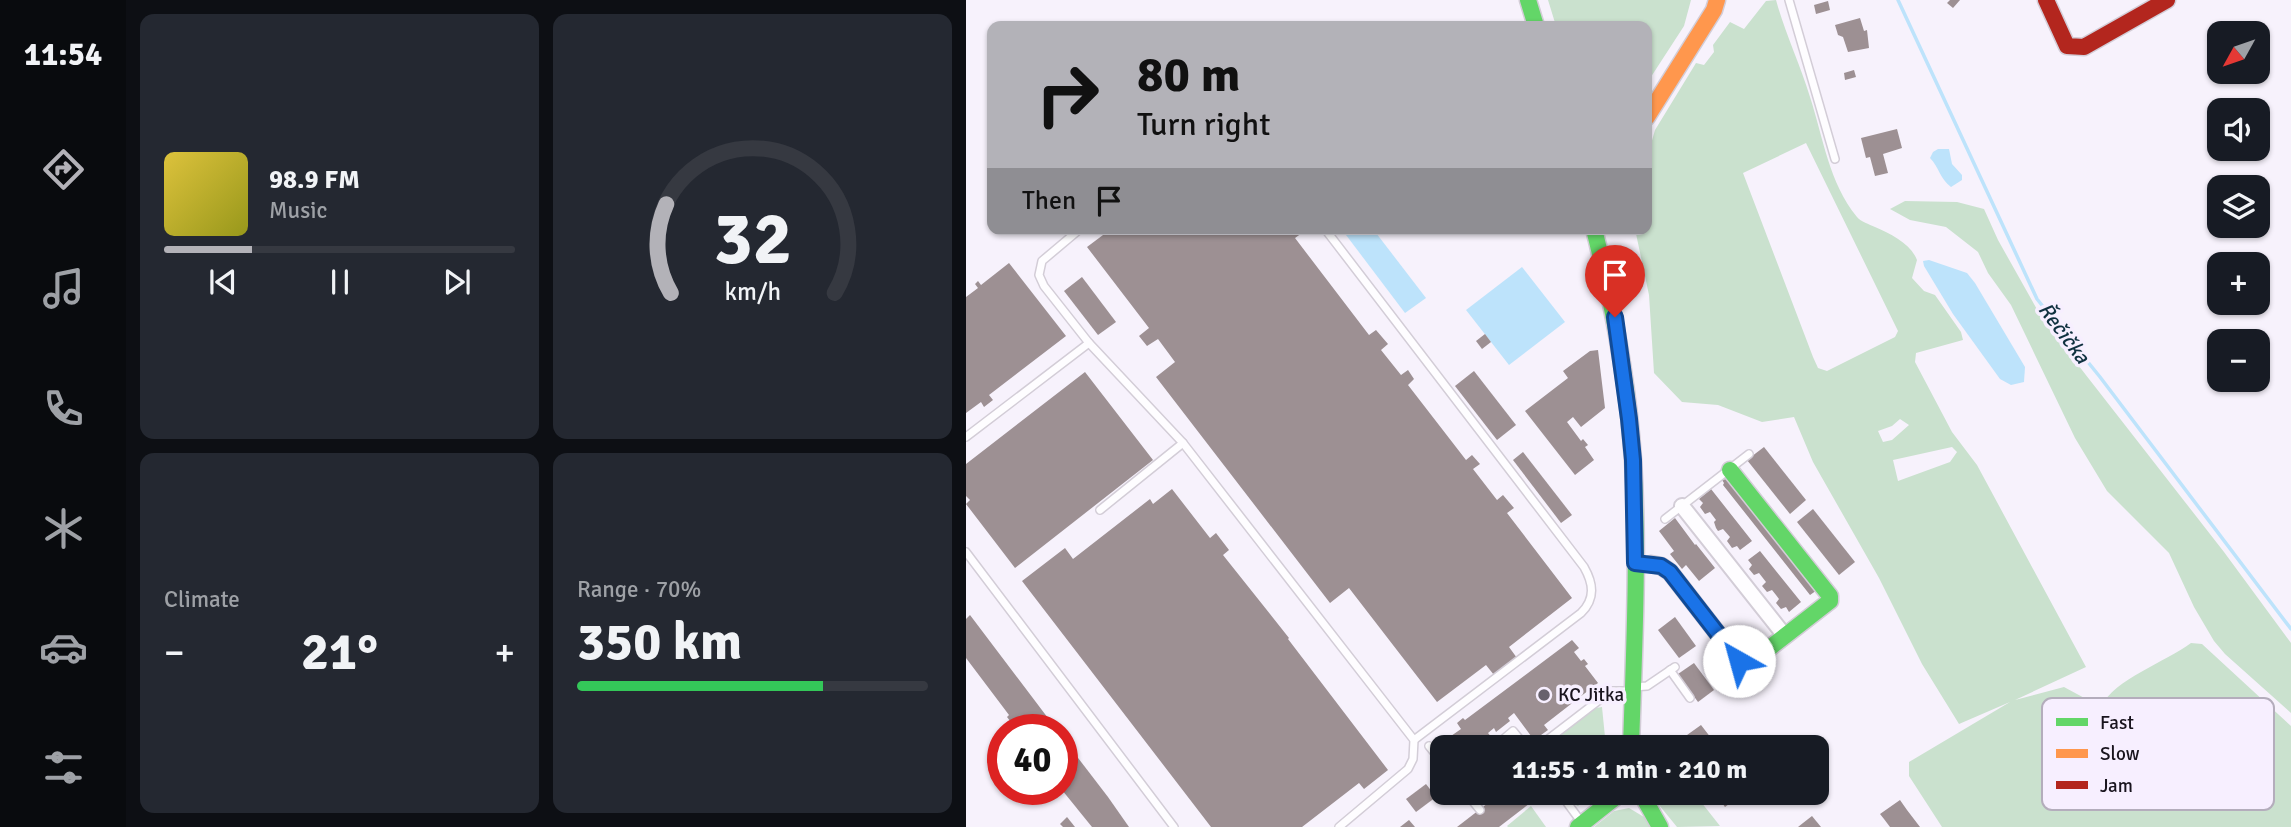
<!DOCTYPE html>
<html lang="en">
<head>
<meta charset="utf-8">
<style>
  body { margin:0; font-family:Signika,sans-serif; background:#242831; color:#f1f3f6; height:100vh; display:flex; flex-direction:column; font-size:26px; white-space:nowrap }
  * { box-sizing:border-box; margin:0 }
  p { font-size:23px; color:#9ea1a6 }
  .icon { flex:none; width:38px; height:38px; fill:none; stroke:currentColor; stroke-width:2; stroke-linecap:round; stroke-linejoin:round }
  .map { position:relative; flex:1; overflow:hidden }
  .details { display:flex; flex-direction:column; gap:14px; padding:14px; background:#0d0f14; width:840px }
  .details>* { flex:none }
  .hud { position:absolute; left:21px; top:21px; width:665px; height:214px; border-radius:14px; box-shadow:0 2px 5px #0004; background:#b3b2b8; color:#111; overflow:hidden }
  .needle { width:46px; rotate:230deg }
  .tools { position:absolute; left:1241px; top:21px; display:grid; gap:14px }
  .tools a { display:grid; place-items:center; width:63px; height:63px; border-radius:14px; background:#171b24; box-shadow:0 2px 5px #0004; font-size:35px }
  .speed { position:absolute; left:21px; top:714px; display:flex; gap:14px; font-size:35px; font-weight:700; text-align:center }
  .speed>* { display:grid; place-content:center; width:91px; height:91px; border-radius:50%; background:#171b24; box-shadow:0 2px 5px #0004; line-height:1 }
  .speed .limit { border:10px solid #d22; background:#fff; color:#111 }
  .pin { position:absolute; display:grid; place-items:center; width:60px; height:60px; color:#fff; margin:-72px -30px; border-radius:50% 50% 50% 0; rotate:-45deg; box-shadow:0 0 7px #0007 }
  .pin .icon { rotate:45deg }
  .me { position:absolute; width:77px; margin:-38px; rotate:322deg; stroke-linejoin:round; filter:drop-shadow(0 0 5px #0008) }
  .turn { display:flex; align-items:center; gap:24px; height:147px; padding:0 35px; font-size:32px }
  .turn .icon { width:91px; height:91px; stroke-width:2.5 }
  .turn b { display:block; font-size:49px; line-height:60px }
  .then { display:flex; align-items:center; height:66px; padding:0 35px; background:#0003; gap:14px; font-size:26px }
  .big { font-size:52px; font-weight:700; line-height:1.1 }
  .details .widget { flex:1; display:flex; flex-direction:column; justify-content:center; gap:10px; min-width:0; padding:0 24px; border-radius:14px; background:#242831 }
  .details .dial { align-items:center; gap:0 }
  .dial svg { height:182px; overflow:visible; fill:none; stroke:#363941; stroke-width:7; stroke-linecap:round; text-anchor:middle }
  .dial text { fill:#f1f3f6; stroke:none }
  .song { display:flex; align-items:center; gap:21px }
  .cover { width:84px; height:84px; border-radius:10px; background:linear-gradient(135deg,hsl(50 70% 55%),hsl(60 70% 35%)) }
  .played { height:7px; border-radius:4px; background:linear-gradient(90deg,#b3b2b8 25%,#363941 25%) }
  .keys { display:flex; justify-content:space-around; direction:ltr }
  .heat { display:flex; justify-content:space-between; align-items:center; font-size:38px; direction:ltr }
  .charge { height:10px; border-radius:5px; background:linear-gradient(90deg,#34c759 70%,#363941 0) }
  .details .tiles { flex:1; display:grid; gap:14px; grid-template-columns:repeat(2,1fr) }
  .trip { position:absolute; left:464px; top:735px; width:399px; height:70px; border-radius:14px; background:#171b24; box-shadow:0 2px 5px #0004; font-weight:700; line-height:70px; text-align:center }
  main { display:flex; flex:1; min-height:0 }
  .tabs { display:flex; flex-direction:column; width:126px; justify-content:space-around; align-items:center; background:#090b0e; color:#9ea1a6 }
  .tabs .icon { width:49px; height:49px }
  .tabs .on { color:#b3b2b8 }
  .tabs b { font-size:32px; color:#f1f3f6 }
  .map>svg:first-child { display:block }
  .green { fill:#cae1ce; fill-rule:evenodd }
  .water { fill:#bde3fb }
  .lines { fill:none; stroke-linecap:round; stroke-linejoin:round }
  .stream { stroke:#bde3fb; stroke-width:3.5 }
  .building { fill:#9d9093 }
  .lane-casing { stroke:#d3cdd7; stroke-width:10 }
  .street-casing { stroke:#d3cdd7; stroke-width:18 }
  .fast-casing { stroke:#d3cdd7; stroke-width:19 }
  .slow-casing { stroke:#d3cdd7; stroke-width:19 }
  .jam-casing { stroke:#d3cdd7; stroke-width:19 }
  .lane { stroke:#fefdff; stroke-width:7 }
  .street { stroke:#fefdff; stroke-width:14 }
  .fast { stroke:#63d668; stroke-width:16 }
  .slow { stroke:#ff974d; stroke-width:16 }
  .jam { stroke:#b3261e; stroke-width:16 }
  .route-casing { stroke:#114b97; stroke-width:18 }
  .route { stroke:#1a73e8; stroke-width:12 }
  .poi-dot { fill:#67626c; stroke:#f7efff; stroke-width:2.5 }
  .labels { text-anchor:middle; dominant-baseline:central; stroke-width:7; stroke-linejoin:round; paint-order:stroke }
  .poi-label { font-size:19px; fill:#19141e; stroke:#f7efff; text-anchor:start }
  .water-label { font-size:21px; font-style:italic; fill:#103140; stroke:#f7efff }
  .key { fill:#f7efff; stroke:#b4adbc; stroke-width:2 }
  .key-label { font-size:19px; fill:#19141e }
</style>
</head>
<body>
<main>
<nav class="tabs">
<b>11:54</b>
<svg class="icon on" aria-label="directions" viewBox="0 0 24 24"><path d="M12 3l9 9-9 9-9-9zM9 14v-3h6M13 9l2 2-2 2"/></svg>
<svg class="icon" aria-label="music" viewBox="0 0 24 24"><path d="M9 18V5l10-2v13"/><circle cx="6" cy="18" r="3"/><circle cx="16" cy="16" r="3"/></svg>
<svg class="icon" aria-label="phone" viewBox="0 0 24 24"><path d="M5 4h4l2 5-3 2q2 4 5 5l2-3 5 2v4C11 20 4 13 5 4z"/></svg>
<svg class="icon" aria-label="climate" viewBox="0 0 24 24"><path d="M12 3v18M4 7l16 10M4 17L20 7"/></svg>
<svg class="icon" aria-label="car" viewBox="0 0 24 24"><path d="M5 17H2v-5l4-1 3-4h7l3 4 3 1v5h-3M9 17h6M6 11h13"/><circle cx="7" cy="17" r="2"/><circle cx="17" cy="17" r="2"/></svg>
<svg class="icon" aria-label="filters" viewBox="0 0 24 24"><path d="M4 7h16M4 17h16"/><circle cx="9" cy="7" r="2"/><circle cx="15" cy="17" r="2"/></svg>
</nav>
<section class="details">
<div class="tiles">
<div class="widget">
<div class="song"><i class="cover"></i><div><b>98.9 FM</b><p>Music</p></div></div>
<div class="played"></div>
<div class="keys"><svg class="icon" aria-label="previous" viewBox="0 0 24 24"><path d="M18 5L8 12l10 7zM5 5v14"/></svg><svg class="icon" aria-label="pause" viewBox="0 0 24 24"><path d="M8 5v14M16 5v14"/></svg><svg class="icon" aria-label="next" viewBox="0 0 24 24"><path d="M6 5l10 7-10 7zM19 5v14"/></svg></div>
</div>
<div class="widget dial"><svg viewBox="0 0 100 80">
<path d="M14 69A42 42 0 1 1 86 69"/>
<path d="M14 69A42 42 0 0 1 12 30" stroke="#b3b2b8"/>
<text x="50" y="56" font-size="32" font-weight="700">32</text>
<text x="50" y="72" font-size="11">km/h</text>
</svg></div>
<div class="widget"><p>Climate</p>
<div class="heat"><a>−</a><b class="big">21°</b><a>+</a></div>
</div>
<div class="widget"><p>Range · 70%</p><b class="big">350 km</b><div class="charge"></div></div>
</div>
</section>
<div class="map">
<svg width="1325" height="827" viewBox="0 0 1325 827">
  <rect width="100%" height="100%" fill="#f7f2fc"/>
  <g class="green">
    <path d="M582,0H725L718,26L681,83V26H590Z"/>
    <path d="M810,0C819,33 834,64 844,97C857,137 863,183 891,217C895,222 903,224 909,227C925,234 945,244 951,260L946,278L958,291L969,295L995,332L997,340L950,353L949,362L986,432L1011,465L1120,667L1049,700L1098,687L1135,707C1148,679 1200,662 1225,643L1236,644L1325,726V827H976L943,776V762L1044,702L993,724L956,664L913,578L847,462L828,417L796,422L752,405L716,402L688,373L683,295L669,229H681V158L689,130L730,63L738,65L748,52L747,45L764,22L778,29L800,1ZM840,143L932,331L929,337L861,371L852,368L847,357L777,173ZM934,419L943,425L926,440L917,442L912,431L926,426ZM986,447L991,452L984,462L932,481L927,460ZM1237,747C1243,751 1250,769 1256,777L1255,781C1244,777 1240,761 1234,752Z"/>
    <path d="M939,201L991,202L1018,209L1032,240L1077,320L1258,552L1325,643V713L1259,654L1248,641L1228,607L1203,553L1141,491L1109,438L1045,305L1022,273L1012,252L980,227L944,220L924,209Z"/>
    <path d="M636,707L640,747H579L630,708Z"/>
    <path d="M597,793H627L612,806L605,803Z"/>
    <path d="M686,793H728L754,826L711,827L689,800Z"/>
    <path d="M565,806L580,827H542L541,826Z"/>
    <path d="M663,808L678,817L686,827H628L648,811Z"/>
  </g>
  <g class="water">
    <path d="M972,149H983L986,164L996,175V180L985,187C974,179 973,167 964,158L967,152Z"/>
    <path d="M379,229H407L460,298L439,313L377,231Z"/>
    <path d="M963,260L1001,273L1009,283L1059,367L1058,382L1045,385L1034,379L987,314L958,266L957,261Z"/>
    <path d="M556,267L599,322L543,365L500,310Z"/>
  </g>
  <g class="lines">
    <path class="stream" d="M932,0L1071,299L1134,377L1325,629"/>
  </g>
  <g class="building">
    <path d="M984,0H994L987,8L981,3Z"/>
    <path d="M862,1L864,10L850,14L848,5Z"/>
    <path d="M894,18L898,31L901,30L903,48L882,52L877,37L872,35L869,25Z"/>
    <path d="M888,70L890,77L879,80L878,73Z"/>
    <path d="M931,129L936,148L917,154L922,173L909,176L904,157L900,158L895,138Z"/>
    <path d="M145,229H333L336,233L329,238L403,335L410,330L422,344L415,350L435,375L442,370L448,379L442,385L500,460L506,455L514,464L507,469L531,500L537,495L548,508L541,513L606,598L543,647L551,658L528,675L520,665L471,702L383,588L364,603L190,377L209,362L192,339L181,346L173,336L183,328L121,247Z"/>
    <path d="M43,263L100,336L23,395L27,400L18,407L15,402L0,413V297L12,288L9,284L12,281L15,285Z"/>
    <path d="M116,277L150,322L132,335L98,291Z"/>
    <path d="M519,334L525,342L516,349L510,341Z"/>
    <path d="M632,350L639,408L615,427L607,417L601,422L615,441L617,439L622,445L619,447L628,460L609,475L559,411L602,378L597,371L624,351Z"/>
    <path d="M508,371L550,425L531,440L489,386Z"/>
    <path d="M119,372L187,460L49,568L0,504L4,500L0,496V464Z"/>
    <path d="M798,447L840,500L824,514L781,460Z"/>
    <path d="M557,452L606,515L595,523L547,460Z"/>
    <path d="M760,479L854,588L844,595L757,485L758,483L756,480Z"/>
    <path d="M206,489L244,538L250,533L263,550L257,555L323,638L322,639L422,770L398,789L393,783L336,827H245L56,581L99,548L107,559L184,499L187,504Z"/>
    <path d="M745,489L786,541L774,550L771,546L766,548L761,541L764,537L757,529L752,531L750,528L748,522L750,520L744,512L739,514L734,507L737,503L733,499Z"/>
    <path d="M847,509L889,562L873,575L831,522Z"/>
    <path d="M709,518L729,545L730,544L749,568L733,581L720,565L716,569L704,554L708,551L693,531Z"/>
    <path d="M794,551L835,602L823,612L820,607L815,609L810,603L813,599L810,595L806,590L801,592L796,586L800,582L793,573L788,575L783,569L786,565L782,560Z"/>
    <path d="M4,615L91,730H51L41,717L43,715L0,658V619Z"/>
    <path d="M709,617L730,646L713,658L692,630Z"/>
    <path d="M606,640L613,648L608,652L615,661L618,659L622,664L619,666L632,683L578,725L582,730L568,740L548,713L542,718L544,721L530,732L528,728L522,733L533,747H494L485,736L495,729L491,723L497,718L499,720Z"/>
    <path d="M728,663L748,690L732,702L712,674Z"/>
    <path d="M735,725L752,747H729L725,742L726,741L721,735Z"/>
    <path d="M96,737L142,797L163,827H126L96,790Z"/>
    <path d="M460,784L470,797L450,812L440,799Z"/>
    <path d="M535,793H577L533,827H491Z"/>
    <path d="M755,793H760L767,801L759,807L751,796Z"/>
    <path d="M764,793H787L788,795L775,805Z"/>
    <path d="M934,800L941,810L954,827H924L918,819L914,814Z"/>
    <path d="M846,816L855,827H832L837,823Z"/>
    <path d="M101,817L109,827H97L94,824Z"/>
    <path d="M443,820L449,827H434Z"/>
  </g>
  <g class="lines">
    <defs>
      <g id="lane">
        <path d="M823,0L869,159"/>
        <path d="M114,229L76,261L73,275L78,286L123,343L217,443L448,740L447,759L442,769L373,827"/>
        <path d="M359,229L618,567C627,583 630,598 615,613L448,740"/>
        <path d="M0,437L123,343"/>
        <path d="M134,510L217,443"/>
        <path d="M699,519L783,454"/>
        <path d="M0,552L208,827"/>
        <path d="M704,670L724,698"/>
        <path d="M667,687L681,686L709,667"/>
        <path d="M534,742L547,731L560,747"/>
        <path d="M463,746L476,762"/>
        <path d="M572,747L645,691H664"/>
        <path d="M500,793L514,810"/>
        <path d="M594,793L616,823"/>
      </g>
      <path id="street" d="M716,506L819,636"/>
      <g id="fast">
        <path d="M562,0L570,26"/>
        <path d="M628,229C647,305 662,382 667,460C673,555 668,651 665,747"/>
        <path d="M685,564L695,566L704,572L773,661L783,664L864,601V596L764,470"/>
        <path d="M675,793L694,827"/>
        <path d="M612,827L655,793"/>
      </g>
      <path id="slow" d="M681,117L748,10L751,0"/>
      <path id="jam" d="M1080,0L1101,46L1118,47L1201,0"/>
    </defs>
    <use href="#lane" class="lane-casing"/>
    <use href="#street" class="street-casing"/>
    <use href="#fast" class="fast-casing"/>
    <use href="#slow" class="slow-casing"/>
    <use href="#jam" class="jam-casing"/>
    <use href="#lane" class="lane"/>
    <use href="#street" class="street"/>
    <use href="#fast" class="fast"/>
    <use href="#slow" class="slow"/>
    <use href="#jam" class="jam"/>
  </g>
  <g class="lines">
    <defs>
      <path id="route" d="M649,317L663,419L667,460L669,563L695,566L704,572L773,661"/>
    </defs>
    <use href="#route" class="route-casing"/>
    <use href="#route" class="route"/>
  </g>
  <circle class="poi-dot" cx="578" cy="695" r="7"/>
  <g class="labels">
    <g class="poi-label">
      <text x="592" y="695">KC Jitka</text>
    </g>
    <g class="water-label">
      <text transform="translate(1098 333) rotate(53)">Řečička</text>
    </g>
  </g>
  <rect x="1076" y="698" width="232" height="112" rx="10" class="key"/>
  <rect x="1090" y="718" width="32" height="8" fill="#63d668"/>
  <rect x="1090" y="749" width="32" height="9" fill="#ff974d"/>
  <rect x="1090" y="781" width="32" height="8" fill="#b3261e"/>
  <g class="key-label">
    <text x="1134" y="729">Fast</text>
    <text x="1134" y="760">Slow</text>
    <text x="1134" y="792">Jam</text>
  </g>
</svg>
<div class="tools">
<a><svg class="needle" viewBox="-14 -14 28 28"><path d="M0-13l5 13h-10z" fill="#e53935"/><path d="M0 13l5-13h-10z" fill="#9ea1a6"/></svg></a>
<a><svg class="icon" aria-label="sound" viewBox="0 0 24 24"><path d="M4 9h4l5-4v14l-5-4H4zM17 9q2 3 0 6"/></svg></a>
<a><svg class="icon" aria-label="layers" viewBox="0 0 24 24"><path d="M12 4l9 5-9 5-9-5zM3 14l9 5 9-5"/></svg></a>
<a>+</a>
<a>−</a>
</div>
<div class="speed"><div class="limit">40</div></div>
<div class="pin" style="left:649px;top:317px;background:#d93025"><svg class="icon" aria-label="arrive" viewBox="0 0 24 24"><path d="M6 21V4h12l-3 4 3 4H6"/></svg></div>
<svg class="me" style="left:773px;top:661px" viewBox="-20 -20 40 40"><circle r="19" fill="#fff"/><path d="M0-13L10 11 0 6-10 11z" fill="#1a73e8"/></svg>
<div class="trip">11:55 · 1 min · 210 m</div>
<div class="hud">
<div class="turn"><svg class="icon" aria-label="right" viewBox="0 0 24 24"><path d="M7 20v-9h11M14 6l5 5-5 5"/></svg><div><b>80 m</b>Turn right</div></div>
<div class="then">Then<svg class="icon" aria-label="arrive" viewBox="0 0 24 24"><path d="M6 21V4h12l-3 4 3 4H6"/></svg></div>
</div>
</div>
</main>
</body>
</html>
